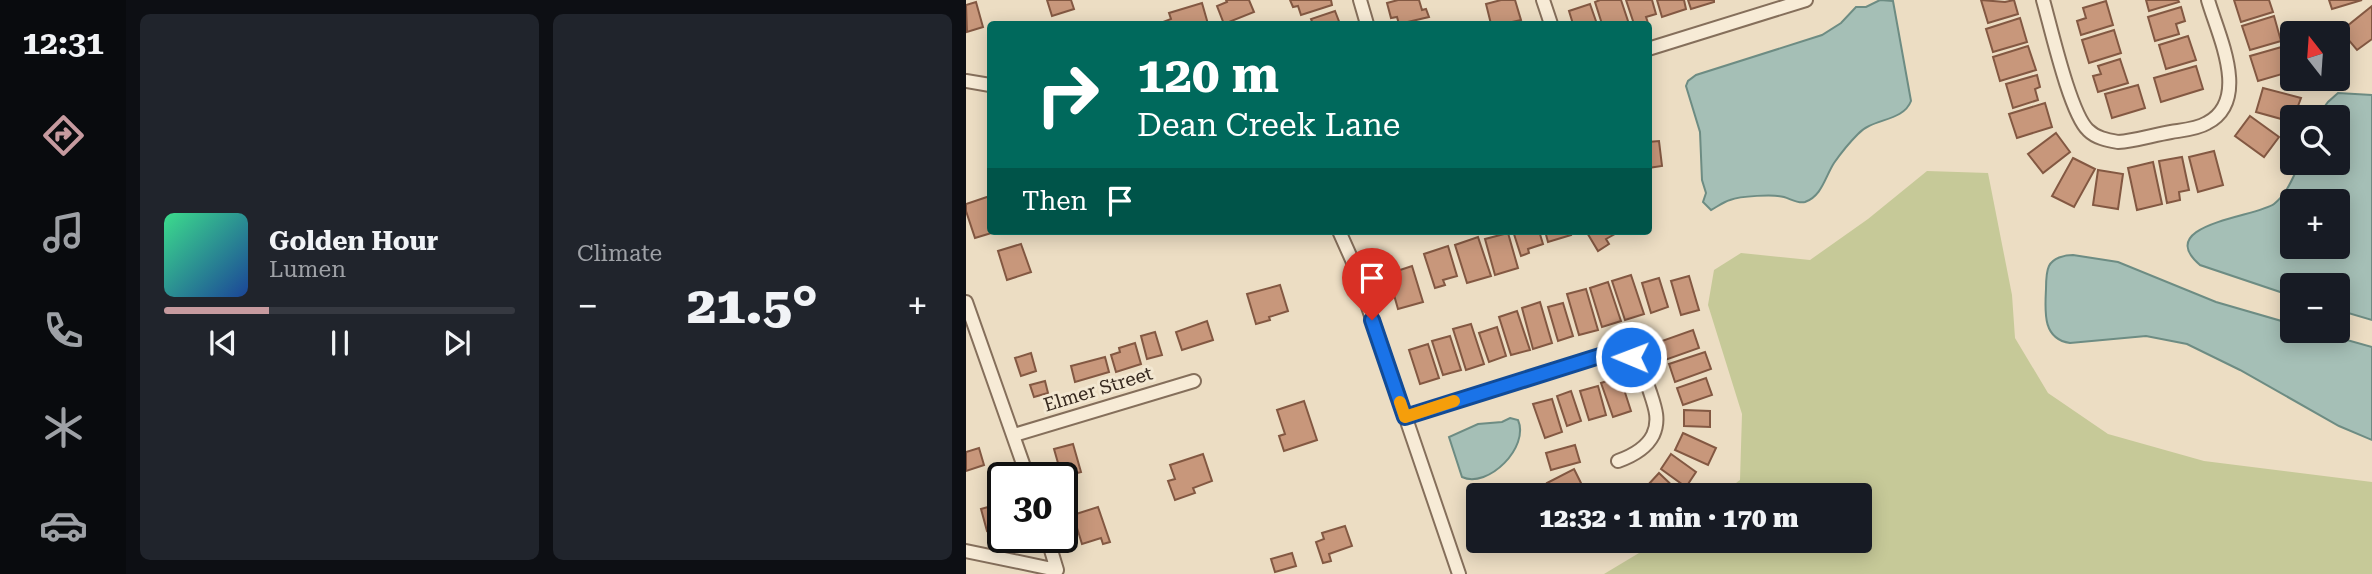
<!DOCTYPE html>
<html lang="en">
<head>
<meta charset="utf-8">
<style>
  body { margin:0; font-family:"Roboto Serif",serif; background:#20242c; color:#f1f3f6; height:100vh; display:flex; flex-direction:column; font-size:26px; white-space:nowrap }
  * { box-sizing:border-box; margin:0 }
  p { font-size:23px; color:#9ea1a6 }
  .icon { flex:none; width:38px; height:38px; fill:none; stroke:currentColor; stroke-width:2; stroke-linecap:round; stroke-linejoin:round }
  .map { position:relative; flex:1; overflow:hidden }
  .panel { display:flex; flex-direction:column; gap:14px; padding:14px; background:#0d0f14; width:840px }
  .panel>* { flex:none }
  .banner { position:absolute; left:21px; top:21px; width:665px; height:214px; border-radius:7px; box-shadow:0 4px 18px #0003; background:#00695c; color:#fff; overflow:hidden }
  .needle { width:46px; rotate:343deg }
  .tools { position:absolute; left:1314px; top:21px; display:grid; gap:14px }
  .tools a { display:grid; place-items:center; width:70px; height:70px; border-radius:7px; background:#171b24; box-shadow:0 4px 18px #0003; font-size:35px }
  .speed { position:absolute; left:21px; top:462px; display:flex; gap:14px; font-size:35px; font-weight:700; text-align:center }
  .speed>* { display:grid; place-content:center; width:91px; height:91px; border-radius:50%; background:#171b24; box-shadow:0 4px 18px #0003; line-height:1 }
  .speed .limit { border:4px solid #111; border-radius:10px; background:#fff; color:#111 }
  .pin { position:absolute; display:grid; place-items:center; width:60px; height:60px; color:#fff; margin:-72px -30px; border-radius:50% 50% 50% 0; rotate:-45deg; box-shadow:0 0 7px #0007 }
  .pin .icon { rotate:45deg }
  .me { position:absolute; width:77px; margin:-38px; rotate:271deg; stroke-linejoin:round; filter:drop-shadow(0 0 5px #0008) }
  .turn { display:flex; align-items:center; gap:24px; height:147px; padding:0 35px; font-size:32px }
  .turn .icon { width:91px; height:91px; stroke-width:2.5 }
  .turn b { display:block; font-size:49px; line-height:60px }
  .then { display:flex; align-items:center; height:66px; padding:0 35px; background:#0003; gap:14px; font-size:26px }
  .big { font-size:52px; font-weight:800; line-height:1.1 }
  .panel .widget { flex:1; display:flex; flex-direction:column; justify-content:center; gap:10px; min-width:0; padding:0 24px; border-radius:10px; background:#20242c }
  .song { display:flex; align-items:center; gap:21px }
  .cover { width:84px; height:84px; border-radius:10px; background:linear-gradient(135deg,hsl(150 70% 55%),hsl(220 70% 35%)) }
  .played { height:7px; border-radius:4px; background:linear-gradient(90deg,#c69a9f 30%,#363941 30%) }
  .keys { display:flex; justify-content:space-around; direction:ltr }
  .heat { display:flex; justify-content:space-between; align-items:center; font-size:38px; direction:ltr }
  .panel .tiles { flex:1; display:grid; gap:14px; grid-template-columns:repeat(2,1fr) }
  .trip { position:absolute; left:500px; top:483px; width:406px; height:70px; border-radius:7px; background:#171b24; box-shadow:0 4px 18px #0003; font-weight:800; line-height:70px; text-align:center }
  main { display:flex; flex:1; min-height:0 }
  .dock { display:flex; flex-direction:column; width:126px; justify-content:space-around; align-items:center; background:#090b0e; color:#9ea1a6 }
  .dock .icon { width:49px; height:49px }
  .dock .selected { color:#c69a9f }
  .dock b { font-size:32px; color:#f1f3f6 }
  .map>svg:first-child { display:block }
  .green { fill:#c6c998 }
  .water { fill:#a5bfb6; stroke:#6d8c83; stroke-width:2; fill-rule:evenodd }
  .building { fill:#c8977b; stroke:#835842; stroke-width:2 }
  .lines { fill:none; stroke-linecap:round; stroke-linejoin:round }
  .street-casing { stroke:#856f5b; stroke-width:16 }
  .street { stroke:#f7ebd6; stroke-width:12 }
  .route-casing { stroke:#114b97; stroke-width:18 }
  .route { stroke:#1a73e8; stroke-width:12 }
  .slow { stroke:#f59e0b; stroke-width:12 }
  .labels { text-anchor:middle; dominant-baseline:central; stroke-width:6; stroke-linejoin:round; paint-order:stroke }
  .street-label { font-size:19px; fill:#36281e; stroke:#f3e8d2 }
</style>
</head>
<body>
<main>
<nav class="dock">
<b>12:31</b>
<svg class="icon selected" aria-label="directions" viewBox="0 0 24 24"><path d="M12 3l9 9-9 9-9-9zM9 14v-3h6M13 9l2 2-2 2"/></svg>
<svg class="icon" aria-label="music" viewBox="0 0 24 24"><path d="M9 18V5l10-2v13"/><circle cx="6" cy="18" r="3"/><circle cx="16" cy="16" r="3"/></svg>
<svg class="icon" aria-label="phone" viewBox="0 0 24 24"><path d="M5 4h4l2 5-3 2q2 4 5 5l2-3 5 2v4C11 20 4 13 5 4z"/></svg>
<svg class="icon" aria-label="climate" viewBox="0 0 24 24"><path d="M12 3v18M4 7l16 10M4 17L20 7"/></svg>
<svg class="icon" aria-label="car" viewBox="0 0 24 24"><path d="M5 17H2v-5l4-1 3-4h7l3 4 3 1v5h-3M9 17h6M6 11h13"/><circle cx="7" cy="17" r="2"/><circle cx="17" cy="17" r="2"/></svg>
</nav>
<section class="panel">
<div class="tiles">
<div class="widget">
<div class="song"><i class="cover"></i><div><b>Golden Hour</b><p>Lumen</p></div></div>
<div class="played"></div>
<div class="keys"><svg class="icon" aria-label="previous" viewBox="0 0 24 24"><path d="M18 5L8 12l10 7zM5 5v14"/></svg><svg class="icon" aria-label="pause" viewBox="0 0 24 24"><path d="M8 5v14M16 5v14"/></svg><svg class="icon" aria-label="next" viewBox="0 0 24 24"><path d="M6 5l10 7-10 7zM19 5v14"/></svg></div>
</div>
<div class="widget"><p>Climate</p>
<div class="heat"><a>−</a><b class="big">21.5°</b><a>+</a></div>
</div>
</div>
</section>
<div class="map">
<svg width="1406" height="574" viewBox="0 0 1406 574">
  <rect width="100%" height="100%" fill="#ecddc3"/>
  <path class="green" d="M961,171L1022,173L1046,295L1049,338L1082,393L1142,434L1238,461L1406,482V574H638L693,541H894V495H754L774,480L776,414L742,305L748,270L775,253L844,260L902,219Z"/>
  <g class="water">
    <path d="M914,0L927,1L945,101C937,122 906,118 892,134C883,143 875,153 868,163C859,177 856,196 839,202C832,204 825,199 818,197C808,194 774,196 764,200C757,202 751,207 745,210L737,202L740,193L736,180L734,132L720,86L722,81L730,75L856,35L875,23L890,7H900Z"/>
    <path d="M1372,93L1406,95V320L1372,310V285H1326V296L1234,265C1186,224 1291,217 1308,204C1321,194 1327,177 1334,163H1372V117H1351L1362,102ZM1326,201H1372V247H1326Z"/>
    <path d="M1107,255L1152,262L1250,302L1326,324V331H1349L1406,347V440L1373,426L1274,370L1221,344L1180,336L1104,343C1076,339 1079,311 1080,289C1080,282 1080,272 1083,266C1087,258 1098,255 1107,255Z"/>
    <path d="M544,418L552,420C564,447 522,489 496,477L483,437L512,424L536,422Z"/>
  </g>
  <g class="building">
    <path d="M81,0H105L108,9L86,16Z"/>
    <path d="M260,0H283L288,12L258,24L251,6L261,2Z"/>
    <path d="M324,0H365L366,5L335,15L332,6L327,7Z"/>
    <path d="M432,0H453L456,10L460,9L463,17L433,24L431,17L425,18L421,3Z"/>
    <path d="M535,0H549L555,20L537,24H525L520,4Z"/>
    <path d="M634,0H655L663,24H636L629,2Z"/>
    <path d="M660,0H686L690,14L680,17L682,23L668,24Z"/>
    <path d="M691,0H718L720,9L696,17Z"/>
    <path d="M722,0H748V2L725,9Z"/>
    <path d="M1015,0L1039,2L1048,0L1052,14L1022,23Z"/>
    <path d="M1180,0H1212L1213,2L1183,11Z"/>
    <path d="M1268,0H1303L1307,12L1275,22Z"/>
    <path d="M1363,0H1396L1366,9Z"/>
    <path d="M1140,1L1147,25L1115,35L1111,21L1120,18L1117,8Z"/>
    <path d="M10,2L17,27L1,32L0,5Z"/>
    <path d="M236,3L242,24H198L197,22L205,19L203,13Z"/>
    <path d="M624,4L631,24H607L603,11Z"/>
    <path d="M1406,6V39L1391,50L1375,31Z"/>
    <path d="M1215,7L1219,21L1210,24L1213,34L1189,41L1182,17Z"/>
    <path d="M369,11L374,24H347L345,19Z"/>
    <path d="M1308,16L1315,41L1284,50L1276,26Z"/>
    <path d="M1054,18L1061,42L1027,52L1020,29Z"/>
    <path d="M1148,30L1155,53L1123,63L1116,40Z"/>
    <path d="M1222,36L1230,60L1200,69L1193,45Z"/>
    <path d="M1062,46L1070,70L1034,81L1027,57Z"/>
    <path d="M1319,46L1322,54L1326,52V71L1292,81L1284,56Z"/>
    <path d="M1154,59L1162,83L1132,92L1127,76L1135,74L1132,66Z"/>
    <path d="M1230,66L1237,89L1195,102L1188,78Z"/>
    <path d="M1071,75L1074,87L1069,89L1072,100L1047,108L1040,84Z"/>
    <path d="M1172,85L1179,108L1146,118L1139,94Z"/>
    <path d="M1297,88L1335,98L1326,122L1290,112Z"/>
    <path d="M1079,103L1086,127L1051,138L1043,114Z"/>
    <path d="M1284,116L1313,137L1298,157L1269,136Z"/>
    <path d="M1090,133L1104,152L1077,173L1062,154Z"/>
    <path d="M693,141L696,166L682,168V142Z"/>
    <path d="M1248,151L1257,185L1232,192L1223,157Z"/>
    <path d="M1216,157L1223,190L1213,192L1214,200L1201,203L1193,161Z"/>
    <path d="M1107,158L1129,169L1108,207L1086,196Z"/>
    <path d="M1187,162L1196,204L1171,210L1162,168Z"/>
    <path d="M1132,170L1157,174L1152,209L1127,205Z"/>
    <path d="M24,196V231H32L9,238L0,211V204Z"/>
    <path d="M547,231H573L577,244L562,249L563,253L555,256Z"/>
    <path d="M579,231H604L605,235L582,242Z"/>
    <path d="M620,231H647L649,234L640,239L643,244L632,251Z"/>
    <path d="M542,233L552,268L529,275L519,239Z"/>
    <path d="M512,237L525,276L501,283L489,245Z"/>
    <path d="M55,244L65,272L41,280L32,251Z"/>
    <path d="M482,246L491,276L477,280L479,285L469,288L458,254Z"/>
    <path d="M446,266L457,302L432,309L422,274Z"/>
    <path d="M665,275L678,314L659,320L646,281Z"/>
    <path d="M723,276L733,310L715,315L705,281Z"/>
    <path d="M693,278L702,307L685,313L676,283Z"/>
    <path d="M642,282L655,321L636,327L624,288Z"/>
    <path d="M314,285L322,311L303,317L304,320L290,324L281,294Z"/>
    <path d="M620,289L632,330L613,335L601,294Z"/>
    <path d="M574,302L586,343L567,349L556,308Z"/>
    <path d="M597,303L607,336L592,341L582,307Z"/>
    <path d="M551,311L564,350L545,355L533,317Z"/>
    <path d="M241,321L247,340L216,350L210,332Z"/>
    <path d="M505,324L518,364L500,370L487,329Z"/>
    <path d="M531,327L540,356L523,362L513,333Z"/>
    <path d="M727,330L733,348L699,360L693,342Z"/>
    <path d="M189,332L196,355L181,359L175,336Z"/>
    <path d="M484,336L495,370L477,375L466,341Z"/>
    <path d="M169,343L175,364L150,372L145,355L154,352L153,348Z"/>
    <path d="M462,344L473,378L454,384L443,350Z"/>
    <path d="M739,352L745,369L709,382L703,364Z"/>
    <path d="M65,353L70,371L55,376L49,358Z"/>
    <path d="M139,357L143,372L109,382L105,366Z"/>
    <path d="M654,377L665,411L647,417L635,383Z"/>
    <path d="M740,378L746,395L717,405L711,388Z"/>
    <path d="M79,381L82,393L68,397L64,385Z"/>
    <path d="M632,386L640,415L623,420L614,391Z"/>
    <path d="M605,391L615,421L601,426L591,396Z"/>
    <path d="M586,399L596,432L579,438L567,404Z"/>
    <path d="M338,401L351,440L318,451L313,436L319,434L311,410Z"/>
    <path d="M718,410L744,411V427L718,426Z"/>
    <path d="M717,433L750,448L742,465L709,450Z"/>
    <path d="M107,444L115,472L96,477L88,449Z"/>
    <path d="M609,445L614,462L585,470L580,453Z"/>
    <path d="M13,448L18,465L0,471V452Z"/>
    <path d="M237,454L246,481L227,488L229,493L209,500L202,481L209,479L204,465Z"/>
    <path d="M705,454L730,472L720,487L695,469Z"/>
    <path d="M608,469L616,485L597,495H587L581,483Z"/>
    <path d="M693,473L715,494L714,495H691L681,486Z"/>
    <path d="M36,503L37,527L21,531L15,509Z"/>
    <path d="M132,507L144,542L137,544L135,538L116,544L107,515Z"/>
    <path d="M379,526L386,546L363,554L365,561L357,563L350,542L358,539L356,533Z"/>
    <path d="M326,553L330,566L309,572L305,559Z"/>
  </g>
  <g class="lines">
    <defs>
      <g id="street">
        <path d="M394,0L401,24"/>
        <path d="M577,0L585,24"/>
        <path d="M1077,0C1085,28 1104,113 1122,130C1130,138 1141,140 1152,142C1169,141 1187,135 1205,132C1217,130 1231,129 1241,123C1285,100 1252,35 1242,0"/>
        <path d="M682,49L840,0"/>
        <path d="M0,81L24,85"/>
        <path d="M373,231L386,260L493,574"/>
        <path d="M0,302L62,478"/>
        <path d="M439,417L640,354C668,348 677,370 684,392C689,407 694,420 687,435C680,449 666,456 652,461"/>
        <path d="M48,435L228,381"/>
        <path d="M0,551L91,570L81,537"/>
      </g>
    </defs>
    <use href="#street" class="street-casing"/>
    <use href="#street" class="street"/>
  </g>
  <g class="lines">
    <defs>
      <path id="route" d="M406,320L439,417L640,354L653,352L665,357"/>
    </defs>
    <use href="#route" class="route-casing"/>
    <use href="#route" class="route"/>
    <path class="slow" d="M434,402L439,417L488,401"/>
  </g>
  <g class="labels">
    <g class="street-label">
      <text transform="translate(132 389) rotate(-17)">Elmer Street</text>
    </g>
  </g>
</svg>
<div class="tools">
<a><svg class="needle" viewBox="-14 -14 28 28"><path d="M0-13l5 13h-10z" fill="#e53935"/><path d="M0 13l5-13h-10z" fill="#9ea1a6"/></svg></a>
<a><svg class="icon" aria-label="search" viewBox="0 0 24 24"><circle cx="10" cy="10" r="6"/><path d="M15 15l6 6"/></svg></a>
<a>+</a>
<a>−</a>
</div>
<div class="speed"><div class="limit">30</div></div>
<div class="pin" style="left:406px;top:320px;background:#d93025"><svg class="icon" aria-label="arrive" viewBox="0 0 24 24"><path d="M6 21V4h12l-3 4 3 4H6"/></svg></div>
<svg class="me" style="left:665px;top:357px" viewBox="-20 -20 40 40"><circle r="17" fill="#1a73e8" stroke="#fff" stroke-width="3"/><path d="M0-11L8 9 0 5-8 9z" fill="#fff"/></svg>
<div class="trip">12:32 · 1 min · 170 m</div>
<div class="banner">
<div class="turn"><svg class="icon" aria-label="right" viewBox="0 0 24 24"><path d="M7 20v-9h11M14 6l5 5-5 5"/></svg><div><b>120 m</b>Dean Creek Lane</div></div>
<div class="then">Then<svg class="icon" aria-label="arrive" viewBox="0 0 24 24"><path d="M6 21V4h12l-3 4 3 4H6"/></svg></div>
</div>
</div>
</main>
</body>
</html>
